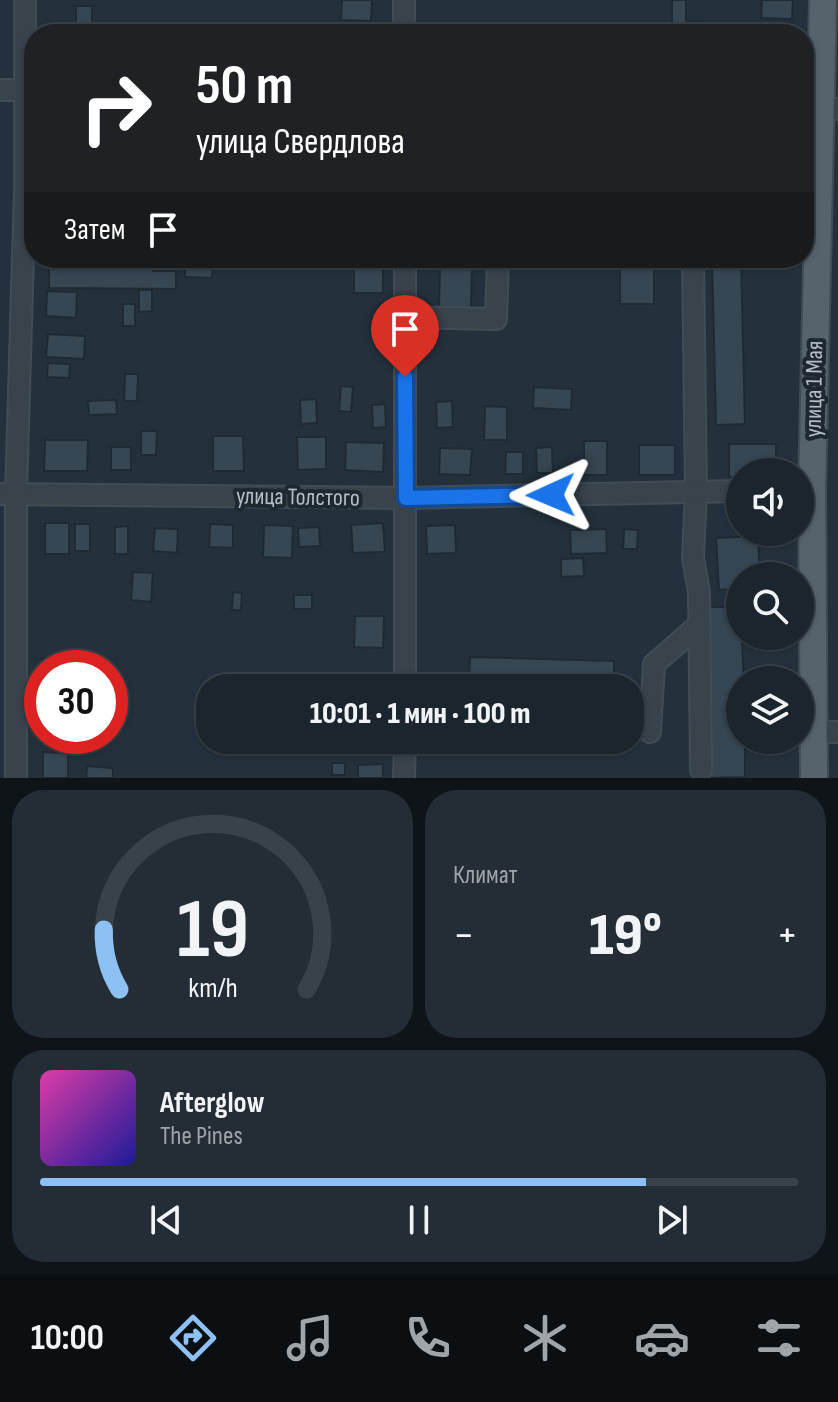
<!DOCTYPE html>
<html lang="ru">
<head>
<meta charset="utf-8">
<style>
  body { margin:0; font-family:"Sofia Sans Condensed",sans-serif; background:#242d35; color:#f1f3f6; height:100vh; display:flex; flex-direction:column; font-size:30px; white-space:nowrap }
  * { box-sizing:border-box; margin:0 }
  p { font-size:26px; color:#a0a5aa }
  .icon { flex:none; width:44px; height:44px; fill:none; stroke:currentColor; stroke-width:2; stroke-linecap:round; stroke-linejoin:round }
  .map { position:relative; height:778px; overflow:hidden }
  .drawer { display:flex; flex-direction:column; gap:12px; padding:12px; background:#0f1419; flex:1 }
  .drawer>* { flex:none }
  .top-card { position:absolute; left:24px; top:24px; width:790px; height:244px; border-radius:32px; box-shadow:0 2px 6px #0004,0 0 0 2px #394249; background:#202124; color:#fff; overflow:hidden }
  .buttons { position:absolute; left:726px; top:458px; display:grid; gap:16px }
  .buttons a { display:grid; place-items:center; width:88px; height:88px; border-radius:50%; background:#1b252d; box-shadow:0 2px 6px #0004,0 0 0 2px #394249; font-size:40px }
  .speed { position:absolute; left:24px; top:650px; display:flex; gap:16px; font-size:40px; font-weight:700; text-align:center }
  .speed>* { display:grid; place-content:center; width:104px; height:104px; border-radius:50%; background:#1b252d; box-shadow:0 2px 6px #0004,0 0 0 2px #394249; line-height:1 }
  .speed .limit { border:12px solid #d22; background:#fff; color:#111 }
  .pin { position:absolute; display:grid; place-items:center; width:68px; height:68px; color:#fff; margin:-82px -34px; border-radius:50% 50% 50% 0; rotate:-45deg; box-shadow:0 0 8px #0007 }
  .pin .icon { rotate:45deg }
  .me { position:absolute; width:88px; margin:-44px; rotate:269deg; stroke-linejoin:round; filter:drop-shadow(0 0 6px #0008) }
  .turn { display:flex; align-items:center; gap:28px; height:168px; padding:0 40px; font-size:36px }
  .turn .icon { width:104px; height:104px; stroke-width:2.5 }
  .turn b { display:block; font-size:56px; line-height:68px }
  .then { display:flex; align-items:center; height:76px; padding:0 40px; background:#0003; gap:16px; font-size:30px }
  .big { font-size:60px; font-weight:800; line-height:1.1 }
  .drawer .card { flex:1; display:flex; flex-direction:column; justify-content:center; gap:12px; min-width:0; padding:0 28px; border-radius:32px; background:#242d35 }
  .drawer .dial { align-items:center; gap:0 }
  .dial svg { height:208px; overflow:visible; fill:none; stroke:#394249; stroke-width:7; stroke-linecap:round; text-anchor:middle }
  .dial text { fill:#f1f3f6; stroke:none }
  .song { display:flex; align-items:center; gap:24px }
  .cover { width:96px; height:96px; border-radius:12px; background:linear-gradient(135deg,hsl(320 70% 55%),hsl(240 70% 35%)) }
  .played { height:8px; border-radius:4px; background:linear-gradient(90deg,#8dc1f3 80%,#394249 80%) }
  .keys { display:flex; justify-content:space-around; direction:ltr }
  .heat { display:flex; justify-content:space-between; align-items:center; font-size:44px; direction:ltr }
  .drawer .tiles { flex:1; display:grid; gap:12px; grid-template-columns:1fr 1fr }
  .card:last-child { grid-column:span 2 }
  .trip { position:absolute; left:196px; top:674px; width:448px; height:80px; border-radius:32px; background:#1b252d; box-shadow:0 2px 6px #0004,0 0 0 2px #394249; font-weight:800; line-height:80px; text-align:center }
  .tabs { display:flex; height:128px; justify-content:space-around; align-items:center; background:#0b0f12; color:#a0a5aa }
  .tabs .icon { width:56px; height:56px }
  .tabs .active { color:#8dc1f3 }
  .tabs b { font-size:36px; color:#f1f3f6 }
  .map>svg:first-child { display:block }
  .building { fill:#364652; stroke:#1f2a33; stroke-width:2 }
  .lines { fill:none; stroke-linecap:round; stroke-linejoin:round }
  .minor-casing { stroke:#414c55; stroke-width:24 }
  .major-casing { stroke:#414c55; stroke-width:30 }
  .minor { stroke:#38434c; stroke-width:20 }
  .major { stroke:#56626c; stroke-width:26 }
  .route-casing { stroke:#114b97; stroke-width:20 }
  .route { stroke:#1a73e8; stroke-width:14 }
  .labels { text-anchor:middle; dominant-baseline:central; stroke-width:8; stroke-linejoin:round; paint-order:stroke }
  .street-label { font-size:24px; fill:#b4bec7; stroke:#1d2831 }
</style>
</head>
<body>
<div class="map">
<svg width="838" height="778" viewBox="0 0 838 778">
  <rect width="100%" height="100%" fill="#24313c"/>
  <g class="building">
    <path d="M342,0H372L371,21L341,20Z"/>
    <path d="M672,0H686V26L672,25Z"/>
    <path d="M762,0H793L792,19L761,18Z"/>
    <rect x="76" y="6" width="16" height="21"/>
    <path d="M689,22H702L703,34H690Z"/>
    <rect x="757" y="23" width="35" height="11"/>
    <path d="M440,258H472L471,309L439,308Z"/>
    <rect x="620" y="258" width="34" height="46"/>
    <path d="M712,258H741L745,424L716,425Z"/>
    <path d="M185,260L213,261L212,278L185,277Z"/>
    <rect x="354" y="261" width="29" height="32"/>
    <path d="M153,268V271H176V289L49,288V269Z"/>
    <path d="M139,290H152V311L139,312Z"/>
    <path d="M47,291L77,292L76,318L46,316Z"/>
    <rect x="123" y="304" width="12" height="22"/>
    <path d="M48,334L85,336L84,359L46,357Z"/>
    <path d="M48,363L70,364L69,378L47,377Z"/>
    <path d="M125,374H138L137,401H124Z"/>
    <path d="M341,386L353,387L351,412L339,411Z"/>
    <path d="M534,387L572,389L571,410L533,408Z"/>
    <path d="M316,399L317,423L301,424L300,400Z"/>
    <path d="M116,400L117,414L89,415L88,401Z"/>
    <path d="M452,401L453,427L437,428L436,402Z"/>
    <path d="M385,404L386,427L373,428L372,405Z"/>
    <path d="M485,406L507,407V440H484Z"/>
    <path d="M141,431H157L156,455H141Z"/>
    <path d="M213,436H243L244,471H213Z"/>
    <path d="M297,437H326V469L298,470Z"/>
    <path d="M45,440H88L87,471H44Z"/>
    <rect x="584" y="441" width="23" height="34"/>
    <path d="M346,442L384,443L383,472L345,470Z"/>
    <path d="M729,444H776V472H740V477H729Z"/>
    <rect x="639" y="445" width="36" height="30"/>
    <rect x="111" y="447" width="20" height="23"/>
    <path d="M552,447L553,473H537L536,448Z"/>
    <path d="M440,448L472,449L470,475L439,474Z"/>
    <path d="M506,452H523V474H505Z"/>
    <rect x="45" y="523" width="24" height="31"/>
    <path d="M383,523L385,552L353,553L351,525Z"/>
    <rect x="75" y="524" width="15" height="27"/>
    <path d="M210,524L233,525V548L209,547Z"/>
    <path d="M264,525L293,526L292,558L263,557Z"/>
    <path d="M455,525L456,553L427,554L426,526Z"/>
    <path d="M128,526V554H115V527Z"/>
    <path d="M319,527L320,546L299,547L298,528Z"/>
    <path d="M155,528L178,529L177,553L153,551Z"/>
    <path d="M606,529L607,553L571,554L570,530Z"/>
    <path d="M624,529L638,530L637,549H623Z"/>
    <path d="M758,536L760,576H740V589L719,590L716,538Z"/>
    <path d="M583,558L584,576L561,577V559Z"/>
    <path d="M133,572L153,573L151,602L131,600Z"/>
    <path d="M233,592L242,593L241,610H232Z"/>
    <rect x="294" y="595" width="18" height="14"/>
    <path d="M706,607H740L744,680H740V740H745V777L708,778Z"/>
    <path d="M355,616H384L383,648L354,647Z"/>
    <path d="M470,657L614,661V688H469Z"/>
    <rect x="42" y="658" width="19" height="10"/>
    <path d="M43,752L68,753V778H43Z"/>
    <rect x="332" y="763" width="13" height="12"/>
    <path d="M383,764V778H358V765Z"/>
    <path d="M87,766L113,768V778H86Z"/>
  </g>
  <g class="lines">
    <defs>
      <g id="minor">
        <path d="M404,0V34"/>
        <path d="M0,90H34"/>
        <path d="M804,109H838"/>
        <path d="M693,258L696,492L693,558L699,592L701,770"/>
        <path d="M405,317L496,319L498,258"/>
        <path d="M0,494L406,498L740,491"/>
        <path d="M405,688V258"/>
        <path d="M650,732L654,664L700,624"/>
        <path d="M814,732H838"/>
        <path d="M16,778V494L25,188V0"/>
        <path d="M404,778L405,740"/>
      </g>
      <path id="major" d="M814,778L812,490L823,0"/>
    </defs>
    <use href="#minor" class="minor-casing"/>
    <use href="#major" class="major-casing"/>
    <use href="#minor" class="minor"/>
    <use href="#major" class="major"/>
  </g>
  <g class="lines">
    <defs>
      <path id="route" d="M405,377L406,498L551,495"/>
    </defs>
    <use href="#route" class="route-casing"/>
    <use href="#route" class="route"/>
  </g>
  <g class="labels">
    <g class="street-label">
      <text transform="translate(814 389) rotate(-89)">улица 1 Мая</text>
      <text transform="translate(298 497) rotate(1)">улица Толстого</text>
    </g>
  </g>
</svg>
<div class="buttons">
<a><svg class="icon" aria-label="sound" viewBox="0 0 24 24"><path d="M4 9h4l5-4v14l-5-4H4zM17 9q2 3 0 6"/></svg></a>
<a><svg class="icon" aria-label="search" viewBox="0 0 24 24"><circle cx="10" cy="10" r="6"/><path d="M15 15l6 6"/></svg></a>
<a><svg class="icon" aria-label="layers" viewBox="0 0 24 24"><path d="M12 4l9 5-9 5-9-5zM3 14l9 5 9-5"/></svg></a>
</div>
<div class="speed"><div class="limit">30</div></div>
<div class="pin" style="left:405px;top:377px;background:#d93025"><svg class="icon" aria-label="arrive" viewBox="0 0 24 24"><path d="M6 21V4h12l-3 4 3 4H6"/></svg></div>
<svg class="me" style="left:551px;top:495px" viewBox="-20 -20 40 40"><path d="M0-17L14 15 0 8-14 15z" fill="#1a73e8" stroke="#fff" stroke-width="4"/></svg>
<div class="trip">10:01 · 1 мин · 100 m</div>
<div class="top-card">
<div class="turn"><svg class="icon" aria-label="right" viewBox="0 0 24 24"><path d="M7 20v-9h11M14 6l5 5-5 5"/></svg><div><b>50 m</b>улица Свердлова</div></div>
<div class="then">Затем<svg class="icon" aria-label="arrive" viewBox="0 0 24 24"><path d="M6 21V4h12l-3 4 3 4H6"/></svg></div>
</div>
</div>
<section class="drawer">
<div class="tiles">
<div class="card dial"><svg viewBox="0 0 100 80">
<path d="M14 69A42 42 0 1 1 86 69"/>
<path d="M14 69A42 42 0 0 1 8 46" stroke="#8dc1f3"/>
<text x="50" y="56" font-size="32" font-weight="700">19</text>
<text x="50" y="72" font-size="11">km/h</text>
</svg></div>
<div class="card"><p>Климат</p>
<div class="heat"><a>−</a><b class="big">19°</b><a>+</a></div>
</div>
<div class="card">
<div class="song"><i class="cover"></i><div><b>Afterglow</b><p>The Pines</p></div></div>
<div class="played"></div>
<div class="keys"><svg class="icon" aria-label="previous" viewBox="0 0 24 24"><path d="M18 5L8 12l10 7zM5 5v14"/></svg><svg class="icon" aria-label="pause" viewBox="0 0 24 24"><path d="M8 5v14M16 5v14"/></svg><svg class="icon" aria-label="next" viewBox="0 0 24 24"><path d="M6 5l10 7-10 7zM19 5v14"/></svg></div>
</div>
</div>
</section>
<nav class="tabs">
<b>10:00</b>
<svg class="icon active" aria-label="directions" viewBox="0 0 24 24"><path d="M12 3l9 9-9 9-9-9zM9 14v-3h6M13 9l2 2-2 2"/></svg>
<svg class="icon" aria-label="music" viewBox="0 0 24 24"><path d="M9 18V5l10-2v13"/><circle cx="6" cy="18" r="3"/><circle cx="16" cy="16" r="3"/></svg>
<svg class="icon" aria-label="phone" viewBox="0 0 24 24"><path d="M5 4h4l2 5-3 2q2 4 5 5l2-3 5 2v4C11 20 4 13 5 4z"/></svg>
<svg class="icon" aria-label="climate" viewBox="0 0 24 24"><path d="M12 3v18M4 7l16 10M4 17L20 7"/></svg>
<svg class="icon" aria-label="car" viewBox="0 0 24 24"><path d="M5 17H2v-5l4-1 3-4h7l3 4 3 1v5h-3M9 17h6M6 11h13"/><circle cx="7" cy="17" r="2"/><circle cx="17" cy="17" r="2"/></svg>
<svg class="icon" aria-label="filters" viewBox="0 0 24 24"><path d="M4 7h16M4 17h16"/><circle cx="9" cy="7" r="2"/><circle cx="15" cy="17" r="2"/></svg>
</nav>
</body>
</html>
